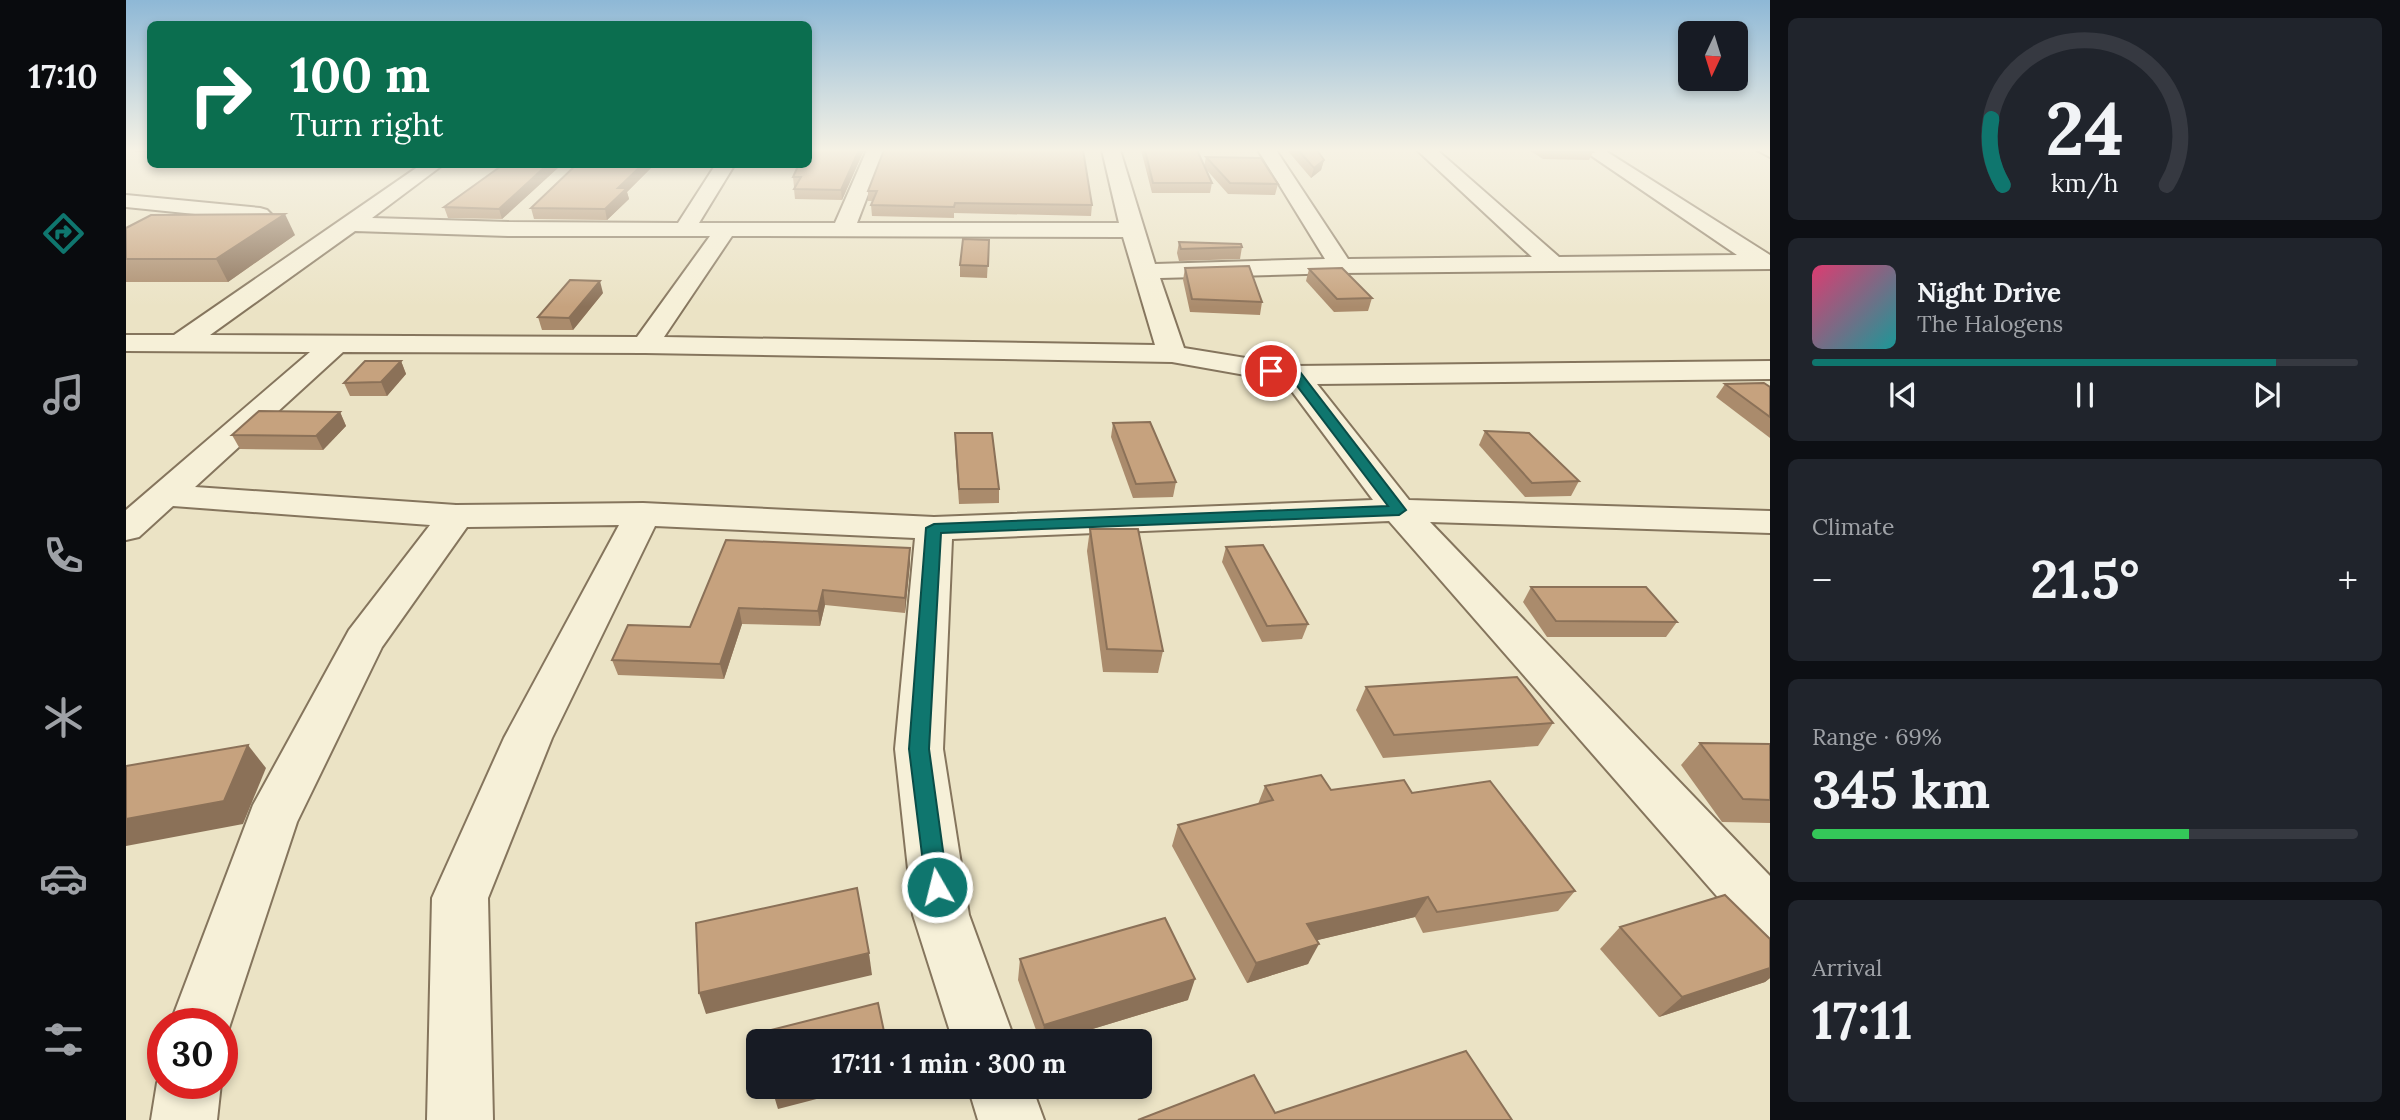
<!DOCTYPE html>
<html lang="en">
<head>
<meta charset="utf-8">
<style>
  body { margin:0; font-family:Lora,serif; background:#20242c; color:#f1f3f6; height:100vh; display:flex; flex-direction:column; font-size:26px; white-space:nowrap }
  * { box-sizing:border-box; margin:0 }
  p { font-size:23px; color:#9ea1a6 }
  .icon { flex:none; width:38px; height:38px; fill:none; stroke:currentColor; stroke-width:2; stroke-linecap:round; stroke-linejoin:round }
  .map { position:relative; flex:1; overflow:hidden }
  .side { display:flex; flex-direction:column; gap:18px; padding:18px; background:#0d0f14; width:630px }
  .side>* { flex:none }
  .top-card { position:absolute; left:21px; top:21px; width:665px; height:147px; border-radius:10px; box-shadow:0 4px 10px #0003; background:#0b6e4f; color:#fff; overflow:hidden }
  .needle { width:46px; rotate:184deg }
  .tools { position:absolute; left:1552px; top:21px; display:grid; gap:14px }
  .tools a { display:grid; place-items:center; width:70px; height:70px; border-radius:10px; background:#171b24; box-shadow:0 4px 10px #0003; font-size:35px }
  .speed { position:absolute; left:21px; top:1008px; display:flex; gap:14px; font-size:35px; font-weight:700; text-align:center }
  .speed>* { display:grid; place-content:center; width:91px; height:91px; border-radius:50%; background:#171b24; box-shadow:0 4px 10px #0003; line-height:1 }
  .speed .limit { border:10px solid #d22; background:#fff; color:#111 }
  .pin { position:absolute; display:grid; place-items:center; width:60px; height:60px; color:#fff; margin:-30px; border:4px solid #fff; border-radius:50%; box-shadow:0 2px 7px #0007 }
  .me { position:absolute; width:77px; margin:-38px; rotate:352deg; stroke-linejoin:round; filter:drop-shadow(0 0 5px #0008) }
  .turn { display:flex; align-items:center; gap:24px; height:147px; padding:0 28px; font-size:32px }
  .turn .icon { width:91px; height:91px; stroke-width:2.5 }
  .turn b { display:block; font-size:49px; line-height:60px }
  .big { font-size:52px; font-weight:700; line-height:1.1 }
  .side .tile { flex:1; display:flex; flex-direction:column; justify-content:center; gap:10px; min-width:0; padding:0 24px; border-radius:10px; background:#20242c }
  .side .dial { align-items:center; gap:0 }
  .dial svg { height:182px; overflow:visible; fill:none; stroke:#363941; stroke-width:7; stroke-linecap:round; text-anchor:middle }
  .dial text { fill:#f1f3f6; stroke:none }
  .song { display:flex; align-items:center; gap:21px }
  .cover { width:84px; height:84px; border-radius:10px; background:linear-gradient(135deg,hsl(340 70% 55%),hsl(180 70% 35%)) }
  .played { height:7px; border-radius:4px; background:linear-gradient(90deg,#0f766e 85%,#363941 85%) }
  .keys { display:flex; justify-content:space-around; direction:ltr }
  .heat { display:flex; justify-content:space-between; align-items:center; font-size:38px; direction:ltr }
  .charge { height:10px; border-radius:5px; background:linear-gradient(90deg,#34c759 69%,#363941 0) }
  .trip { position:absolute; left:620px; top:1029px; width:406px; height:70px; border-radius:10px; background:#171b24; box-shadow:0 4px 10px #0003; font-weight:700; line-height:70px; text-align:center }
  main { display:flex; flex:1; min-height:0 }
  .tab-bar { display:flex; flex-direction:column; width:126px; justify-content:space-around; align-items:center; background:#090b0e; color:#9ea1a6 }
  .tab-bar .icon { width:49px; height:49px }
  .tab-bar .current { color:#0f766e }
  .tab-bar b { font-size:32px; color:#f1f3f6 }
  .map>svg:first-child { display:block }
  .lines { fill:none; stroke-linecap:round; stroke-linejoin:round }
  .minor-casing { stroke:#85755d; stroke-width:4 }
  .minor { fill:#f6f0d8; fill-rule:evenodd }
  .wall { fill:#aa8b6c }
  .shaded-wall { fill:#8b7158 }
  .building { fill:#c6a27e; stroke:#8b7158; stroke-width:2 }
  .route { fill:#0f766e; stroke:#0a4d48; stroke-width:2 }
</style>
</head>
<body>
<main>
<nav class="tab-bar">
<b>17:10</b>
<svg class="icon current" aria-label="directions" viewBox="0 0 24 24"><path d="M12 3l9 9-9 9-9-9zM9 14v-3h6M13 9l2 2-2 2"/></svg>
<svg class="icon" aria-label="music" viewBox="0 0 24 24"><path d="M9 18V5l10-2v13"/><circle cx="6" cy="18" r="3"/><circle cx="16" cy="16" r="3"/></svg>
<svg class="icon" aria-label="phone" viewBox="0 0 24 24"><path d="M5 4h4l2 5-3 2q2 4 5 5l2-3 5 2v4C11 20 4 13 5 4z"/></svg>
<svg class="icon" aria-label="climate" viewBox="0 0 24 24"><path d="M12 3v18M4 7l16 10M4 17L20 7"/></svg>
<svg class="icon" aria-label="car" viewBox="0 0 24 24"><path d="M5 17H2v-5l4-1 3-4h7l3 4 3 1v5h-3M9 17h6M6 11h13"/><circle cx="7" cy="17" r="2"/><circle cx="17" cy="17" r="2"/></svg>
<svg class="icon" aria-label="filters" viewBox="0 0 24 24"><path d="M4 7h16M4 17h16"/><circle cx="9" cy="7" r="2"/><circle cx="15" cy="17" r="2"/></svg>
</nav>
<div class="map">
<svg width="1644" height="1120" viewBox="0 0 1644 1120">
  <rect width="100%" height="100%" fill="#ebe3c5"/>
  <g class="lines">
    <defs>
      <g id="minor">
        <path d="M741,150H759L731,223H993L976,150H994L1029,264L1199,259L1132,150H1150L1222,259L1406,257L1291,150H1311L1433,257L1611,255L1457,150H1478L1644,255V269L1215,273L1034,278L1058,348L1169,366L1644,361V379L1191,384L1283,500L1644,511V533L1304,522L1644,876V941L1624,934L1263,521L826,539L817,749L843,915L889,1041H827L787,915L769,749L789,538L529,526L426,738L362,898L367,1120H301L306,898L378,738L493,525L341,527L256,647L171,822L97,1046L96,1024H44L127,805L223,630L304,525L47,506L13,537L0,540V510L184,352L0,351V335H48L296,164H318L246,218L382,222L552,223L590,164H609L573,223H709ZM229,231L382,236H584L511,337L84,335ZM606,236L997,237L1029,345L538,337ZM217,352L519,353L1046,362L1159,382L1247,500L808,517L517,503L330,505L69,487Z"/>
        <path d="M1631,150H1644V157Z"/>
        <path d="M0,195L134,208L141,210L151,220L148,225L140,226L128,220L0,207Z"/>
        <path d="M37,1068V1083H95L91,1120H25L31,1083Z"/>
        <path d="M842,1087H906L918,1120H852Z"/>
      </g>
    </defs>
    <use href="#minor" class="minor-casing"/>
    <use href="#minor" class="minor"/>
  </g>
  <g class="wall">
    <rect x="9" y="150" width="15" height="2"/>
    <path d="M682,150H738L716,200L669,199L668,189L669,187H668L667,177Z"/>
    <path d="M1015,150H1071L1078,166L1080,157L1152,184L1149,195L1102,194L1079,168L1086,183L1084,193H1026Z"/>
    <path d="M1161,150H1191L1198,160L1195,170L1185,178Z"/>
    <path d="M1403,150H1465L1467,152L1463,160L1417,159Z"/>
    <path d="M378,164H434V166L376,219L322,218L318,207Z"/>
    <path d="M451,164H529L501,192L503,199L481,220L408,219L405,208Z"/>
    <path d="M742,191L966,205L965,216L828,213V218L746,216L745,205L747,201H742Z"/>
    <path d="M0,228L169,235L102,282H0Z"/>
    <path d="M863,240L861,278L834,277V265Z"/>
    <path d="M1053,242L1116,247L1114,259L1053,261L1051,253Z"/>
    <path d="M1059,268L1136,302L1134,315L1064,312L1057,280Z"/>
    <path d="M1183,269L1246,298L1242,311L1208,312L1180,281Z"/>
    <path d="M477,293L447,330H416L412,317Z"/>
    <path d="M275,361L280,374L261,396H224L218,383Z"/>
    <path d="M1599,384L1644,387V438L1590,397Z"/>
    <path d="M214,412L220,426L197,450L114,449L106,435Z"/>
    <path d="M987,423L1050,482L1047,497L1007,498L985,437Z"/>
    <path d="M1359,431L1453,481L1445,496L1399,497L1353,445Z"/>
    <path d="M829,433L873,489V503L833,504L829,447Z"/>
    <path d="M964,529L1037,651L1032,673L977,672L961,551Z"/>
    <path d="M600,540L784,548V563L779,613L699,605L694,626L616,624L598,679L492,675L486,660L564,627Z"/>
    <path d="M1100,547L1182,624L1176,639L1136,642L1096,562Z"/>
    <path d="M1405,587L1551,622L1540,637H1421L1397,602Z"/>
    <path d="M1240,687L1427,723L1412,746L1257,758L1230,710Z"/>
    <path d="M1574,743L1644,744V823L1596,822L1555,765Z"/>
    <path d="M1139,786L1286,793L1449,891L1432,911L1297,933L1289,917L1191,940L1182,964L1121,983L1046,846L1052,825L1132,804Z"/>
    <path d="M1494,927L1644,939V978L1639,982L1533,1017L1474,949Z"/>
    <path d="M894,959L1062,1000L927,1041H914L892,980Z"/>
  </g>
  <g class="shaded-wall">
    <path d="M733,150H738L716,200L715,190Z"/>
    <path d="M1198,160L1195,170L1185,178L1188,168Z"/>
    <path d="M422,164H434V166L376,219L373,209Z"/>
    <path d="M517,164H529L501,192L503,199L481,220L479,209L492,188Z"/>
    <path d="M159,214L169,235L102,282L90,259Z"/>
    <path d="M474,281L477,293L447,330L443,318Z"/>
    <path d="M275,361L280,374L261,396L255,382Z"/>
    <path d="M214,412L220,426L197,450L190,436Z"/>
    <path d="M784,548V563L779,613V598Z"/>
    <path d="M697,590L699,605L694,626L692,611Z"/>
    <path d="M613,608L616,624L598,679L594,664Z"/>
    <path d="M122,745L140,768L117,824L0,846V819Z"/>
    <path d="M1302,897L1289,917L1171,945L1181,924Z"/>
    <path d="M1193,944L1182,964L1121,983L1130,963Z"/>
    <path d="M743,953L746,975L580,1014L573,993Z"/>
    <path d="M1644,968V978L1639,982L1533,1017L1556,997Z"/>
    <path d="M1069,979L1062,1000L927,1041H916L918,1025Z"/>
    <path d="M684,1087H737L652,1109L648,1096Z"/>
  </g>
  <g class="building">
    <path d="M682,150H733L715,190L668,189L675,177H667L673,164H682Z"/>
    <path d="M758,150H957L966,205L829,203L828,207L745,205L751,191H742Z"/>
    <path d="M1019,150H1071L1086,183H1027Z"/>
    <path d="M1172,150H1191L1198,160L1188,168Z"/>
    <path d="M1420,150H1465L1467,152L1421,151Z"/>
    <path d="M1080,157L1135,158L1152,184L1104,183Z"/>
    <path d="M378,164H422L373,209L318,207Z"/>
    <path d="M451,164H517L492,188H501L479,209L405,208Z"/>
    <path d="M159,214L90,259H0V228L25,215Z"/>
    <path d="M837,239L863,240L862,266L834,265Z"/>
    <path d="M1053,242L1115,244L1116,247L1055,249Z"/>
    <path d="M1123,266L1136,302L1066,299L1059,268Z"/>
    <path d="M1216,268L1246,298L1211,299L1183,269Z"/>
    <path d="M444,280L474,281L443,318L412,317Z"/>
    <path d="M239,361H275L255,382L218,383Z"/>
    <path d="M1638,383L1644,387V417L1599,384Z"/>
    <path d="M133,411L214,412L190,436L106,435Z"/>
    <path d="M1024,422L1050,482L1010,484L987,423Z"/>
    <path d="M1359,431L1403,433L1453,481L1406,483Z"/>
    <path d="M829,433H866L873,489H833Z"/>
    <path d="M964,529H1012L1037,651L981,649Z"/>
    <path d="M600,540L784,548L779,598L697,590L692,611L613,608L594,664L486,660L502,625L564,627Z"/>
    <path d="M1137,545L1182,624L1141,626L1100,547Z"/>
    <path d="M1405,587H1520L1551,622L1430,621Z"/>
    <path d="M1391,677L1427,723L1268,735L1240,687Z"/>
    <path d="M1574,743L1644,744V800L1617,799Z"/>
    <path d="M122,745L98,801L0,819V766Z"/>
    <path d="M1195,775L1205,790L1278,780L1286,793L1364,781L1449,891L1311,912L1302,897L1181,924L1193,944L1130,963L1052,825L1147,800L1139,786Z"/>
    <path d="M731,888L743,953L573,993L570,923Z"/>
    <path d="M1599,895L1644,939V968L1556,997L1494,927Z"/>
    <path d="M1039,918L1069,979L918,1025L894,959Z"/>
    <path d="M752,1003L760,1041H642L641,1031Z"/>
    <path d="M1340,1051L1386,1120H1012L1128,1075L1149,1113Z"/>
    <path d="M647,1087H684L648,1096Z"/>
  </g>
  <linearGradient id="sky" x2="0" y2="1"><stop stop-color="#8eb8d6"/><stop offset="0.49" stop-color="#f6f2e5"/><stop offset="1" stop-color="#f6f2e5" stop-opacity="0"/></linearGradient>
  <rect width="1644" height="307" fill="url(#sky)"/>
  <path class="route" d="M1145,367L1174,372L1280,510L1273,515L815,533L803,749L822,887L819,894L811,897L803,894L800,887L783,749L800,528L808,524L1262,506L1165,378L1140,373V368Z"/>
</svg>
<div class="tools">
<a><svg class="needle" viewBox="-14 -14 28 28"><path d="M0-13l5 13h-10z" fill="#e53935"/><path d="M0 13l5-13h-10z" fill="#9ea1a6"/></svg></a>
</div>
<div class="speed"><div class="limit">30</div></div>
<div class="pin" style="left:1145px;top:371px;background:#d93025"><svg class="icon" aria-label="arrive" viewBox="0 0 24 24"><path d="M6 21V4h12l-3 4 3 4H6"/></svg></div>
<svg class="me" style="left:811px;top:887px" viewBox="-20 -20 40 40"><circle r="17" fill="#0f766e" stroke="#fff" stroke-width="3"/><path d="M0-11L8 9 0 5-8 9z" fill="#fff"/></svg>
<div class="trip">17:11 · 1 min · 300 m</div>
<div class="top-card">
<div class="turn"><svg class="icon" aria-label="right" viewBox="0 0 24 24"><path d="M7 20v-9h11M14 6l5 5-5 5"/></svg><div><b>100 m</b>Turn right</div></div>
</div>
</div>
<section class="side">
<div class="tile dial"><svg viewBox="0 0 100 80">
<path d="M14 69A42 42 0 1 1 86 69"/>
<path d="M14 69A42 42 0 0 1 9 40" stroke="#0f766e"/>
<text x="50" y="56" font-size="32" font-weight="700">24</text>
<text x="50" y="72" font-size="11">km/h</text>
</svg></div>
<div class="tile">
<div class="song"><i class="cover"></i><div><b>Night Drive</b><p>The Halogens</p></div></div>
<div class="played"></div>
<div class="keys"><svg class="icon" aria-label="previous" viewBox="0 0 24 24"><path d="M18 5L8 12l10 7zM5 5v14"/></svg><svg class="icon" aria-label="pause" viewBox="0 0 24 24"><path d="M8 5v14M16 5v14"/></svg><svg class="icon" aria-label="next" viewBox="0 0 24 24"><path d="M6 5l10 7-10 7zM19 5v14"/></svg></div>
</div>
<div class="tile"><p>Climate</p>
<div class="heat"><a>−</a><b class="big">21.5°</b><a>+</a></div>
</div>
<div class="tile"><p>Range · 69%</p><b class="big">345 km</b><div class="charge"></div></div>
<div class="tile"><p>Arrival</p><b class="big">17:11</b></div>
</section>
</main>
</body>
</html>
